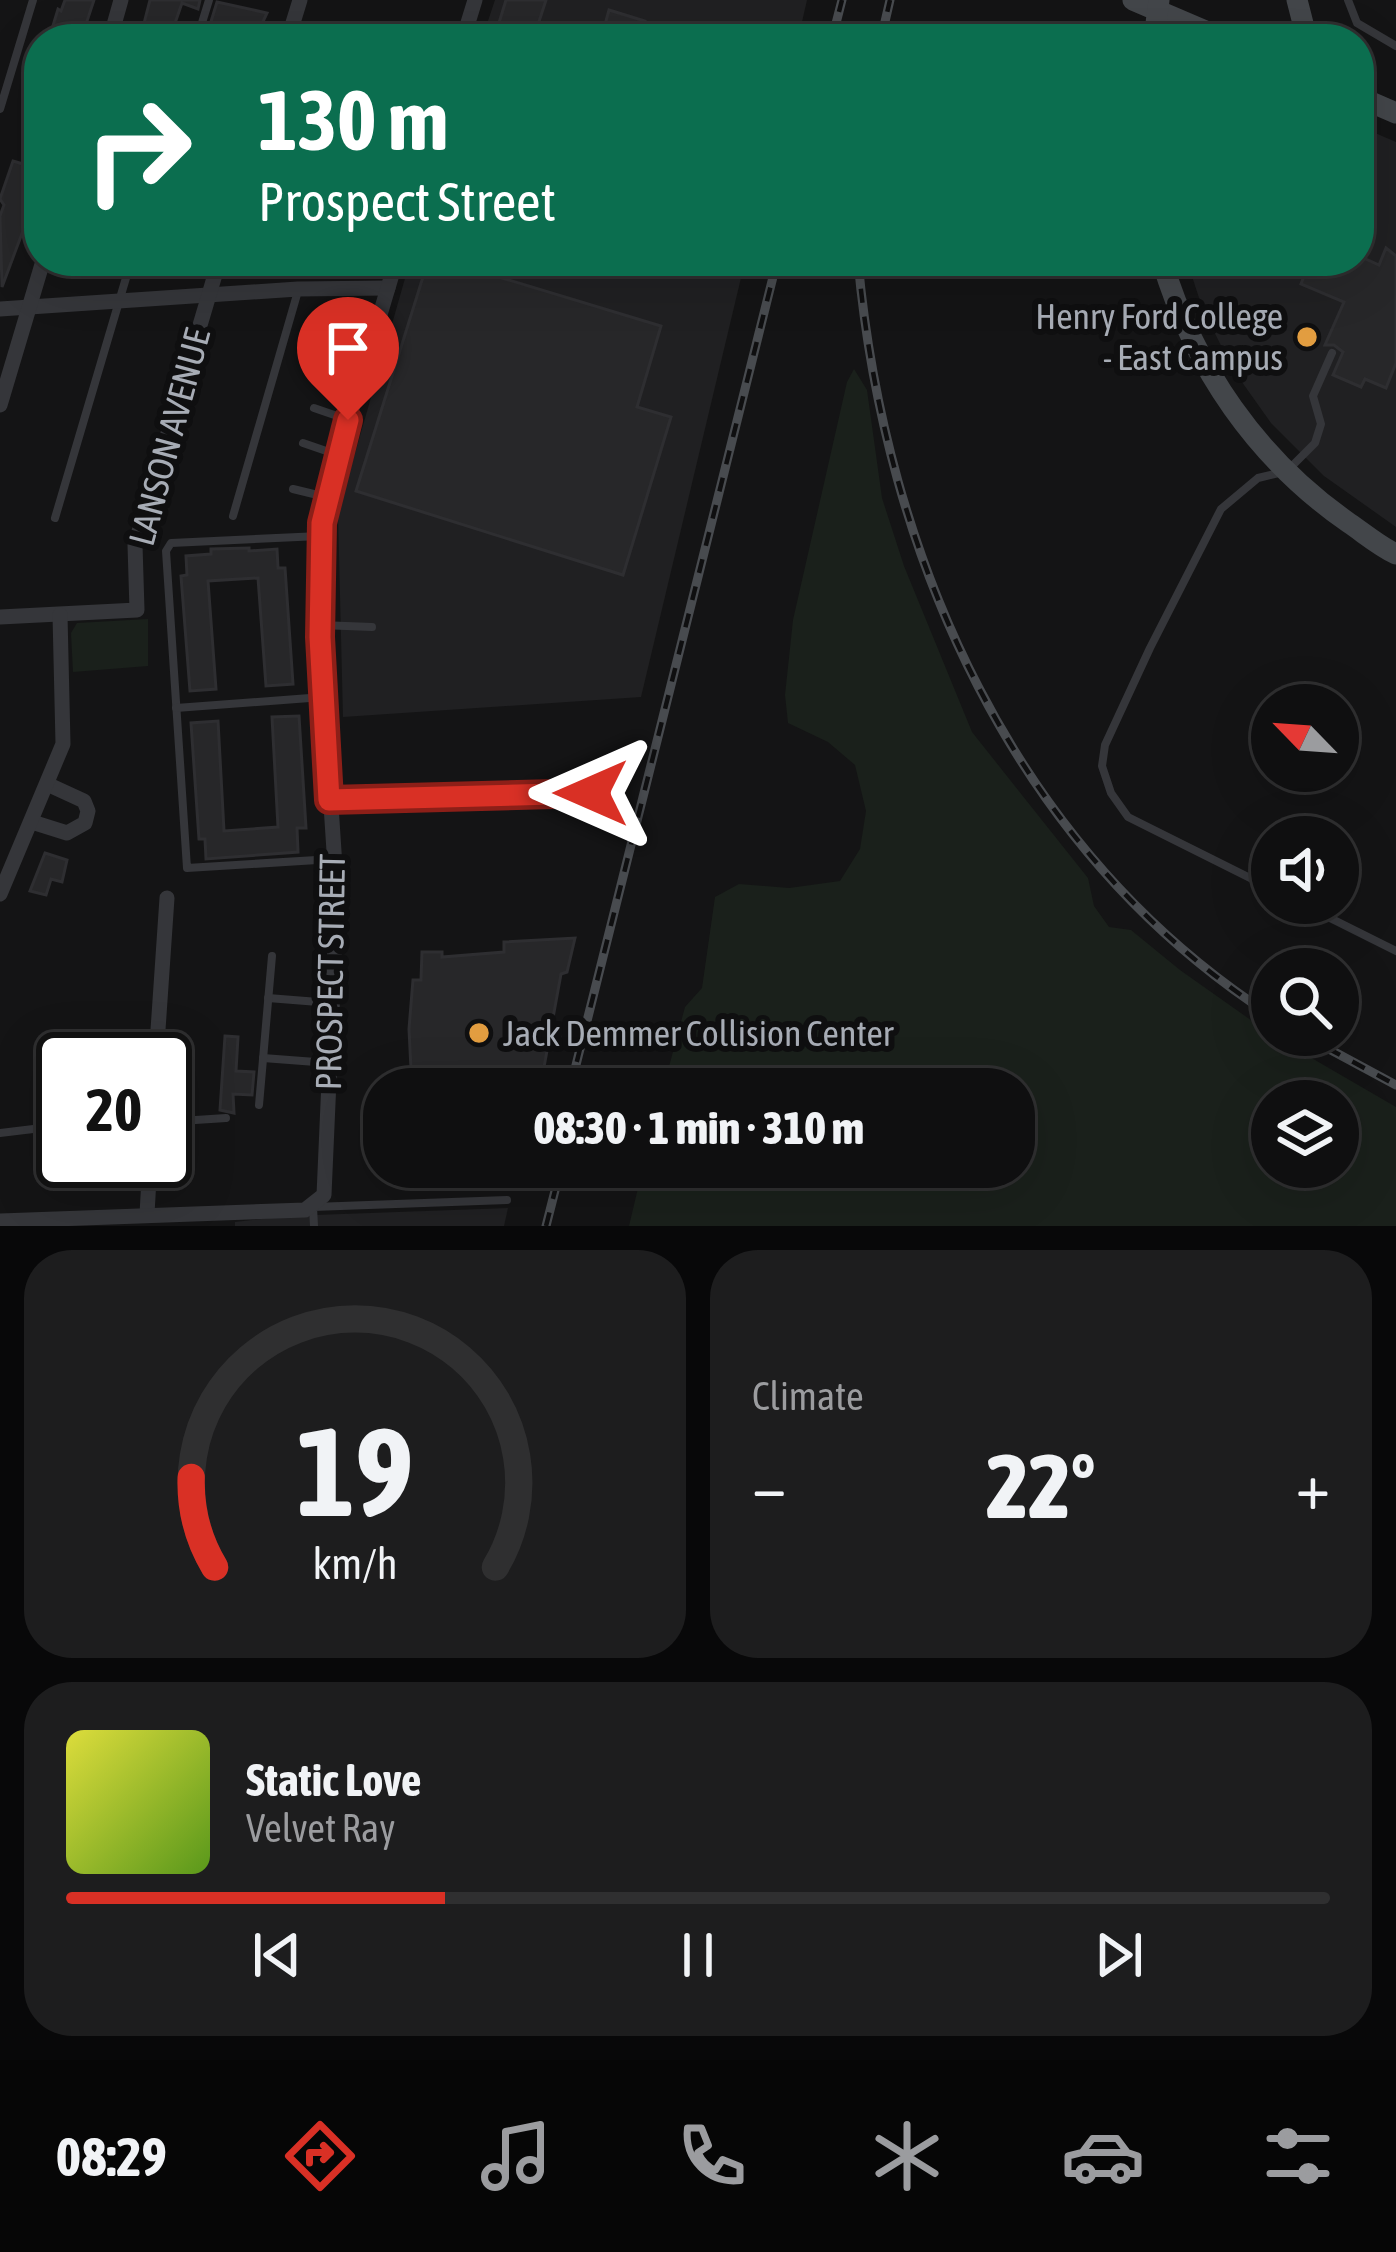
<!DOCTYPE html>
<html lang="en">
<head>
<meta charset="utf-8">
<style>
  body { margin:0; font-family:"Asap Condensed",sans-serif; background:#1d1d1e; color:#f1f3f6; height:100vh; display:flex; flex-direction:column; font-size:45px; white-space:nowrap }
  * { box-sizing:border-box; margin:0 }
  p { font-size:39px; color:#9b9c9f }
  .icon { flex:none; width:66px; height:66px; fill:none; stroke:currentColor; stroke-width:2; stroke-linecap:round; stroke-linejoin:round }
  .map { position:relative; height:1226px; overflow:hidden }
  .panel { display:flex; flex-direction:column; gap:24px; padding:24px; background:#080809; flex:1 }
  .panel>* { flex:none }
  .top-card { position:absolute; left:24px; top:24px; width:1350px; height:252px; border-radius:48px; box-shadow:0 12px 48px #0002,0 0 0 3px #2f2f30; background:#0b6e4f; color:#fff; overflow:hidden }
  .needle { width:78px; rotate:295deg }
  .fabs { position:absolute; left:1251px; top:684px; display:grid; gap:24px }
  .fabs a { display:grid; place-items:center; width:108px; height:108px; border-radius:50%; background:#0f0f10; box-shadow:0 12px 48px #0002,0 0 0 3px #2f2f30; font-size:60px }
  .speed { position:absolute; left:36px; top:1032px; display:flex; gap:24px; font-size:60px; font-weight:700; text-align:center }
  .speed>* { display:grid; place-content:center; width:156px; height:156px; border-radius:50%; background:#0f0f10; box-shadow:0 12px 48px #0002,0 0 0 3px #2f2f30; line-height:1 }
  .speed .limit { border:6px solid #111; border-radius:18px; background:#fff; color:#111 }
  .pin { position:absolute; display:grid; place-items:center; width:102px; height:102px; color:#fff; margin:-123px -51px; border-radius:50% 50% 50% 0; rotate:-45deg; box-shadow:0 0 12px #0007 }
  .pin .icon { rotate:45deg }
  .me { position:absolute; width:132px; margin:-66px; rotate:270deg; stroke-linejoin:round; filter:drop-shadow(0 0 9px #0008) }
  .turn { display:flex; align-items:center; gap:42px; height:252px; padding:0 36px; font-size:54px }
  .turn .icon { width:156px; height:156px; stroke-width:2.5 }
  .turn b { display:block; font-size:84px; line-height:102px }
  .big { font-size:90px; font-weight:800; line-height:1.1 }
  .panel .tile { flex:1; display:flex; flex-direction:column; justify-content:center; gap:18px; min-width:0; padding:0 42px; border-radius:48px; background:#1d1d1e }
  .panel .dial { align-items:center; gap:0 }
  .dial svg { height:312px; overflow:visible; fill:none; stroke:#2f2f30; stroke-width:7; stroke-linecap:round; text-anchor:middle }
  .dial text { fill:#f1f3f6; stroke:none }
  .song { display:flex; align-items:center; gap:36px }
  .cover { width:144px; height:144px; border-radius:18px; background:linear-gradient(135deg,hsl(60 70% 55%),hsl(90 70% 35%)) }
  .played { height:12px; border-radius:6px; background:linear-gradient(90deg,#d93025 30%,#2f2f30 30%) }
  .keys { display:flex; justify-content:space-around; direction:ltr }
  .heat { display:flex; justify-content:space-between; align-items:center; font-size:66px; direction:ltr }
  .panel .tiles { flex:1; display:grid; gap:24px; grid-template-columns:1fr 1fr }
  .tile:last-child { grid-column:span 2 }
  .trip { position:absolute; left:363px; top:1068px; width:672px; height:120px; border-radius:48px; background:#0f0f10; box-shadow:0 12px 48px #0002,0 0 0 3px #2f2f30; font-weight:800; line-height:120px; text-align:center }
  .menu { display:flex; height:192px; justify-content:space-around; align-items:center; background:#060606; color:#9b9c9f }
  .menu .icon { width:84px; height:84px }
  .menu .active { color:#d93025 }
  .menu b { font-size:54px; color:#f1f3f6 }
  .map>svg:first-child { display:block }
  .built { fill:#202022 }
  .green { fill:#1a201b; fill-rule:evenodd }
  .building { fill:#272729; stroke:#2e2e31; stroke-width:3 }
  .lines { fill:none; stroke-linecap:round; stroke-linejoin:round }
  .lane { stroke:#35363a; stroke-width:8 }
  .street { stroke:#35363a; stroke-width:15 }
  .secondary { stroke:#43464a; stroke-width:21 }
  .rail-casing { stroke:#484b4f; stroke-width:9 }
  .rail { stroke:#0f0f10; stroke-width:4.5; stroke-dasharray:14; stroke-linecap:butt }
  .secondary-bridge { stroke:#43464a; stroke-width:21 }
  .route-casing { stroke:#8d1f18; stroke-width:30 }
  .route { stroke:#d93025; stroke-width:21 }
  .poi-dot { fill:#e29d40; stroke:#0f0f10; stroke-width:4.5 }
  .labels { text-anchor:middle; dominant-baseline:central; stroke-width:12; stroke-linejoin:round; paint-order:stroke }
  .poi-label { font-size:36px; fill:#a7acb5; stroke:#0f0f10; text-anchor:end }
  .street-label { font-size:36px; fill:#a7acb5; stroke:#0f0f10 }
</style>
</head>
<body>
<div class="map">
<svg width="1396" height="1226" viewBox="0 0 1396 1226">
  <rect width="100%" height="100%" fill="#141415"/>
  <g class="built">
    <path d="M495,0H807L798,39H482Z"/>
    <path d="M1359,126L1396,142V527L1324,476L1271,423L1232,368L1202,307L1187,261H1359Z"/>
    <path d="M410,261H745L641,697L343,717L338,513Z"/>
    <path d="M508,1208L504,1226H235V1222L288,1216Z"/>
  </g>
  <g class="green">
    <path d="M854,369L867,390L882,498L904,566L972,732L1088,878L1094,906L1109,927L1131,930L1180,970L1272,1035L1396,1107V1226H629L643,1167H1014V1089H663L685,1007L702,988L715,897L739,884L789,888L840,881L860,849L866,811L855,765L828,742L788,723L785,695L793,620L847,382ZM1272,1101H1338V1167H1272Z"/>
    <path d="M148,619V666L73,672L71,633L77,623Z"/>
  </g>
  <g class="building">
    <path d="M65,0H94L81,39H49L58,9L61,11Z"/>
    <path d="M150,0H200L198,9L182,3L174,26L190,34L189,39H140Z"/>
    <path d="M506,0H546L534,37L498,26Z"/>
    <path d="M217,2L267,13L255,39H225L227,34L209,28Z"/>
    <path d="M609,10L645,21L641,39H601Z"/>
    <path d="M13,161L36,168L37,175L24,219L27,220L2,287L0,216L4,205L0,199Z"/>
    <path d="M1386,248L1396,256V363L1386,388L1365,379L1361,387L1333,375L1343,352L1334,345H1325L1344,302L1301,284L1310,261H1359V256L1379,265Z"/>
    <path d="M428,261H446L661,326L637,407L671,417L623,575L356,491Z"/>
    <path d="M249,548V551L277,549L278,568H285L293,684L266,686L258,578L208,581L216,689L190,691L181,576L187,575L186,556L211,554V549Z"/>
    <path d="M299,716L306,828H297L298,852L206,859L205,839H199L191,723L218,721L224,831L278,827L272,717Z"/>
    <path d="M45,853L67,860L62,882L51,879L46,895L30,891Z"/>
    <path d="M575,938L567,972L561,974L540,1089H412L409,1029L413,980H421L422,952H442V957L504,952V942Z"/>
    <path d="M225,1036L238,1037L236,1071L254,1072L252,1095L233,1094L234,1113L220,1110Z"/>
  </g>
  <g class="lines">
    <g class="lane">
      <path d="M1348,0L1357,23L1396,46"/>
      <path d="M197,39L209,0"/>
      <path d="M678,39L680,33"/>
      <path d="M0,109L33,0"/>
      <path d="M338,331L371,340"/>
      <path d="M326,369L359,379"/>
      <path d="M314,408L346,419"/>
      <path d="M303,443L335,454"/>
      <path d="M293,489L326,497"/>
      <path d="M233,516L298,291"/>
      <path d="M55,518L131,261"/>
      <path d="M320,536L171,543L166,551L187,868L333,859"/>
      <path d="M320,625L372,627"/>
      <path d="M176,708L323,697"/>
      <path d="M331,800L591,793"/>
      <path d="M1272,889L1128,817L1111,793L1102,766L1105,745L1150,648L1221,509L1258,478L1287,471L1315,443L1321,424L1313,396L1332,353"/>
      <path d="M1300,903L1396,951"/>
      <path d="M268,998L331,1003"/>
      <path d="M263,1058L329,1063"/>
      <path d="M259,1105L272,956"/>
      <path d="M165,1122L226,1118"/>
      <path d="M0,1133L58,1126"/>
      <path d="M314,1226L313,1207L507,1200"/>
    </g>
    <g class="street">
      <path d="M110,39L121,0"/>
      <path d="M288,39L300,0"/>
      <path d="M463,39L475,0"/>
      <path d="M0,309L298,289L388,288"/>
      <path d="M0,405L43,261"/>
      <path d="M0,617L137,610L135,545L219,261"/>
      <path d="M32,822L67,833L85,823L88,811L84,801L47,784"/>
      <path d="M0,894L63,744L60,615"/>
      <path d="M156,1059L167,898"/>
      <path d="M147,1214L150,1161"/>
      <path d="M0,1221L305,1210L324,1195L337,897L320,637L322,523L333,472L396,261"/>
    </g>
    <g class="secondary">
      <path d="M1133,0L1224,39"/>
      <path d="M1297,0L1307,39"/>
      <path d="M1359,97L1396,113"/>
      <path d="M1162,261C1194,368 1257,459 1349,523C1364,533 1379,546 1396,554"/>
    </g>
    <defs>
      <g id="rail">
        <path d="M832,39L842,0"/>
        <path d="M881,39L890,0"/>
        <path d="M858,261C885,558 1015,850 1272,1016"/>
        <path d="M1303,1035L1396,1085"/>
        <path d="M570,1089L777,261"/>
        <path d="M546,1226L561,1167"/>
      </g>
    </defs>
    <use href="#rail" class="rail-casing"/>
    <use href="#rail" class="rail"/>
    <path class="secondary-bridge" d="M1154,39L1159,0"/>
  </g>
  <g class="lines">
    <defs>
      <path id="route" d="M348,420L322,523L320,637L329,800L591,793"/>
    </defs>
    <use href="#route" class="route-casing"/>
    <use href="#route" class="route"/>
  </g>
  <g class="poi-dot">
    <circle cx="1307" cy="337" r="12"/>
    <circle cx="479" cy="1033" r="12"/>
  </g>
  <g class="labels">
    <g class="poi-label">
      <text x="1283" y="316">Henry Ford College<tspan x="1283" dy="41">- East Campus</tspan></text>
      <text x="503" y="1033" text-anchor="start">Jack Demmer Collision Center</text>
    </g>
    <g class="street-label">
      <text transform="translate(169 437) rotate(-75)">LANSON AVENUE</text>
      <text transform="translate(330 972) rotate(-89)">PROSPECT STREET</text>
    </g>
  </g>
</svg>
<div class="fabs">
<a><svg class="needle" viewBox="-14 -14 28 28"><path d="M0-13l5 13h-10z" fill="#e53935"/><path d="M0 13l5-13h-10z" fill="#9b9c9f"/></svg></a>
<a><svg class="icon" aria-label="sound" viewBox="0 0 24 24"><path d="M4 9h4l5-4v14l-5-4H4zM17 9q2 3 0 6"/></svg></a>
<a><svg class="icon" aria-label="search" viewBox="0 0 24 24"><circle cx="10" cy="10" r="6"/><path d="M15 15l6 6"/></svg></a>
<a><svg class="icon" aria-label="layers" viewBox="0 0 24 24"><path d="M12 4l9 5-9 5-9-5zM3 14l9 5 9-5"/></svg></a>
</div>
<div class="speed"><div class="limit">20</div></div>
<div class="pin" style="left:348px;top:420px;background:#d93025"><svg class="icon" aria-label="arrive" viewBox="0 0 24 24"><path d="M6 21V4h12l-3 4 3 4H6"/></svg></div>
<svg class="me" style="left:591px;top:793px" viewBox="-20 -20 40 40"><path d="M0-17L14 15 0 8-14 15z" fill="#d93025" stroke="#fff" stroke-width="4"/></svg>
<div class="trip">08:30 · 1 min · 310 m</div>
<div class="top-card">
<div class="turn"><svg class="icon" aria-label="right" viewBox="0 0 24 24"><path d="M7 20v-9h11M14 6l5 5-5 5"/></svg><div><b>130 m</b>Prospect Street</div></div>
</div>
</div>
<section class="panel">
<div class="tiles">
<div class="tile dial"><svg viewBox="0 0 100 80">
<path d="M14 69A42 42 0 1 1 86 69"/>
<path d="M14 69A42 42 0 0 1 8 46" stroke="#d93025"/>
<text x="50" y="56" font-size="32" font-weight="700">19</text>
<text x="50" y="72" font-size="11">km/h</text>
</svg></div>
<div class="tile"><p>Climate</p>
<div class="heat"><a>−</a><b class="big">22°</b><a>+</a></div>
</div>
<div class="tile">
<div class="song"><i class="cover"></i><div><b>Static Love</b><p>Velvet Ray</p></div></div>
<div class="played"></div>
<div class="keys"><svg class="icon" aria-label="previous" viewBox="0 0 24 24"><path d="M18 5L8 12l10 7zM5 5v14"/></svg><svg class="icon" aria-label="pause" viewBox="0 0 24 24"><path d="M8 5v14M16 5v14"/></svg><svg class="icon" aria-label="next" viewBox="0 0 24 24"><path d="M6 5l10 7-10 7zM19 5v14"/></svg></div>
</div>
</div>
</section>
<nav class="menu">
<b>08:29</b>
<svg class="icon active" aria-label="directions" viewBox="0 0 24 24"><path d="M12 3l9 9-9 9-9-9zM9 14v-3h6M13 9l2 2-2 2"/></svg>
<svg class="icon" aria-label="music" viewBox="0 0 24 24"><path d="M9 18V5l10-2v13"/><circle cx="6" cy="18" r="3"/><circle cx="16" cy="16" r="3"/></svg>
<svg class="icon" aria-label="phone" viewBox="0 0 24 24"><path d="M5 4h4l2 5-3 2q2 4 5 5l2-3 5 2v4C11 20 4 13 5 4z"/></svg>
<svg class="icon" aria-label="climate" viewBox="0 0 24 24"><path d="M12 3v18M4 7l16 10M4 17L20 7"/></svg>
<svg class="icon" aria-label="car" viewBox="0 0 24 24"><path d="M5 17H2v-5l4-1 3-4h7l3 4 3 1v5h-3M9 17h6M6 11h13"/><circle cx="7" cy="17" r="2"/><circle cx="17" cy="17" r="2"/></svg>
<svg class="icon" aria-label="filters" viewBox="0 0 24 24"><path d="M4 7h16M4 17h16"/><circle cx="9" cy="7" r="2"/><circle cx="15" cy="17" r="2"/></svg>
</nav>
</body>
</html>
